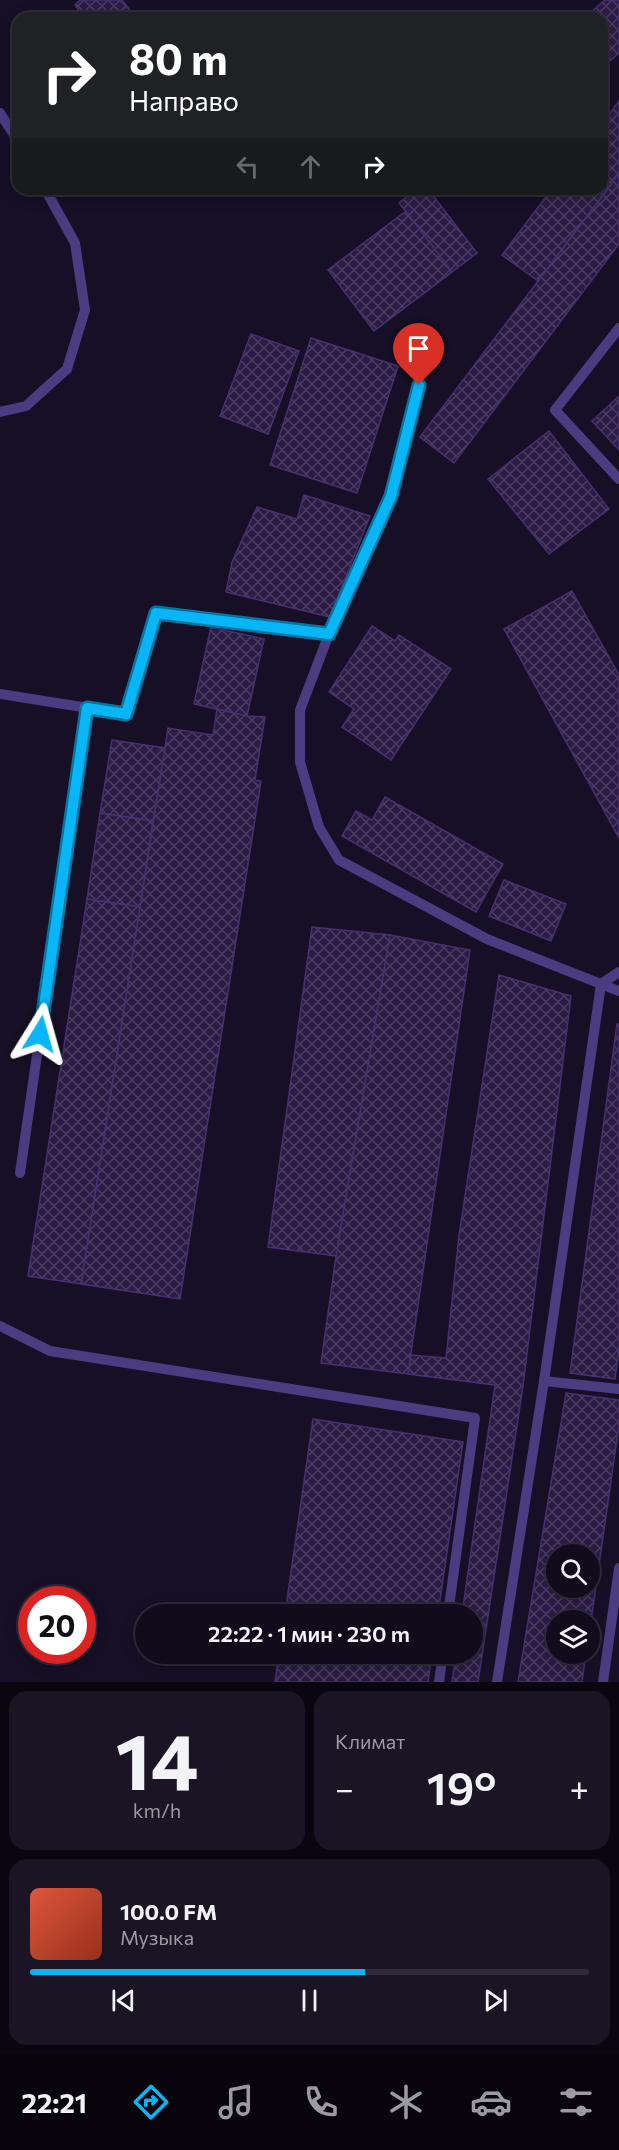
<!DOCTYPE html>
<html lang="ru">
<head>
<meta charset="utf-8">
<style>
  body { margin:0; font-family:Commissioner,sans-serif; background:#1a1425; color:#f1f3f6; height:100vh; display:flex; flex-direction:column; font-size:22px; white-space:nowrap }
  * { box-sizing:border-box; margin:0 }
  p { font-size:20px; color:#9c9ba3 }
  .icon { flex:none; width:33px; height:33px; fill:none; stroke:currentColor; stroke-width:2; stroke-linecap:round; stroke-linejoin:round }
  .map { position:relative; height:1682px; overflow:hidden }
  .drawer { display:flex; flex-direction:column; gap:9px; padding:9px; background:#09060f; flex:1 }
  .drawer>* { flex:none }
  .hud { position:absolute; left:12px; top:12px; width:596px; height:183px; border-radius:18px; box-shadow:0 3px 15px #0003,0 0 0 2px #302b3b; background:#202124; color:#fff; overflow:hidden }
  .buttons { position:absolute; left:546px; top:1544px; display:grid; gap:12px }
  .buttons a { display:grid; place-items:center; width:54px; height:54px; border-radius:50%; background:#110b1c; box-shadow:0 3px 15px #0003,0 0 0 2px #302b3b; font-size:30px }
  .speed { position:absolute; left:18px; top:1586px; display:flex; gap:12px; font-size:30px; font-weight:700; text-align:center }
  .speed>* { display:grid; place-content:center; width:78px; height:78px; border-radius:50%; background:#110b1c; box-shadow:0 3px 15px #0003,0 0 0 2px #302b3b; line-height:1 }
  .speed .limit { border:9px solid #d22; background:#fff; color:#111 }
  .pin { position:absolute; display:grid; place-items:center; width:51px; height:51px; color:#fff; margin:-62px -26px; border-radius:50% 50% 50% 0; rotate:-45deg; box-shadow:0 0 6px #0007 }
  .pin .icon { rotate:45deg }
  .me { position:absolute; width:66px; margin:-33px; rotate:8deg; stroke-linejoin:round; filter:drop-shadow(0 0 4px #0008) }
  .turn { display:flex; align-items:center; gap:21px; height:126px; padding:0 18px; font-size:27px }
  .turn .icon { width:78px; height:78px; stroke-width:2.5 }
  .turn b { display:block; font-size:42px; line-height:51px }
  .lanes { display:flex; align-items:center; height:57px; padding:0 18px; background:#0003; justify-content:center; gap:30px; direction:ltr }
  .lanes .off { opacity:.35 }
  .big { font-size:45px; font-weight:600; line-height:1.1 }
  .drawer .widget { flex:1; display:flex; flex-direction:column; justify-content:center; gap:9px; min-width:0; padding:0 21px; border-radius:18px; background:#1a1425 }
  .drawer .dial { align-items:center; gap:0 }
  .dial b { font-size:78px; line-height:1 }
  .song { display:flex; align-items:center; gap:18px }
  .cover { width:72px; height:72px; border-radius:9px; background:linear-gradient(135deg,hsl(10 70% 55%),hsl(10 70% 35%)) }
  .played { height:6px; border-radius:3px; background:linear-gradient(90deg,#08b5f6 60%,#302b3b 60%) }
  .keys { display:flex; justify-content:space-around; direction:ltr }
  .heat { display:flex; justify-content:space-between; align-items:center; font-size:33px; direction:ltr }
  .drawer .tiles { flex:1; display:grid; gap:9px; grid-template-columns:1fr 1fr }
  .widget:last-child { grid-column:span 2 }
  .trip { position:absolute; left:135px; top:1604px; width:348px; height:60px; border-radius:30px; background:#110b1c; box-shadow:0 3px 15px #0003,0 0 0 2px #302b3b; font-weight:600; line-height:60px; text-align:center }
  .tab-bar { display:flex; height:96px; justify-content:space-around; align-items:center; background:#07040b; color:#9c9ba3 }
  .tab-bar .icon { width:42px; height:42px }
  .tab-bar .on { color:#08b5f6 }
  .tab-bar b { font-size:27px; color:#f1f3f6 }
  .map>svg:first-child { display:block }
  .building { fill:url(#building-cross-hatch); stroke:#472f70; stroke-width:1.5; fill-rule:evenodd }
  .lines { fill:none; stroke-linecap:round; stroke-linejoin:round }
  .service { stroke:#4b3c82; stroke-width:10 }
  .route-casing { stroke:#0576a0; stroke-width:15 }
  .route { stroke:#08b5f6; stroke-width:10 }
</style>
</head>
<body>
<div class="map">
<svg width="619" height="1682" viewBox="0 0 619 1682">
  <defs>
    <pattern id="building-cross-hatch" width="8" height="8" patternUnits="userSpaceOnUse" patternTransform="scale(1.5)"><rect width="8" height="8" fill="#2c1c45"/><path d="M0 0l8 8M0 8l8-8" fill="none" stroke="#4a3c61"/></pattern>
  </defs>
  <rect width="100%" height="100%" fill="#170f25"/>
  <g class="building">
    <path d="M80,0H122L136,18H85L75,5Z"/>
    <path d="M605,0H619V53L602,68V18H584Z"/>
    <path d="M619,101V174L538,281L502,255L552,189H602V124Z"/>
    <path d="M619,174V244L454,463L420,437Z"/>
    <path d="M417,189H428L477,253L452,272L399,203Z"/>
    <path d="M406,211L452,272L374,331L328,270Z"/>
    <path d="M251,334L299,351L268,434L220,416Z"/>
    <path d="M311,338L398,366L357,493L270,465Z"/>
    <path d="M619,396V450L592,421Z"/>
    <path d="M549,431L609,509L549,554L488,479Z"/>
    <path d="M304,495L370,516L330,617L226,592L232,562L257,507L297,519Z"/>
    <path d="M572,591L619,675V838L504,629Z"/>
    <path d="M372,626L395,641L399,635L451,669L391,760L342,727L354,709L329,692Z"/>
    <path d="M211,627L264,639L247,716L194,704Z"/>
    <path d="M217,709L247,716L265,717L255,780L261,781L180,1299L81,1284L168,728L213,735Z"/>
    <path d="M112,740L165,748L153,821L100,813Z"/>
    <path d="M385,797L503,864L476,912L342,836L356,811L372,820Z"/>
    <path d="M100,813L153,821L140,907L87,899Z"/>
    <path d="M504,880L566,904L551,941L489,916Z"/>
    <path d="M87,899L140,907L81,1284L28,1276Z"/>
    <path d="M312,927L390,935L336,1256L268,1247Z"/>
    <path d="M390,935L470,950L408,1374L321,1363L336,1256Z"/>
    <path d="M499,975L571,996L523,1386L478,1682H452L456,1653H472V1614H462L495,1385L408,1374L411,1355L446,1358L459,1235Z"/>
    <path d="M617,1024H619V1348L615,1379L570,1373Z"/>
    <path d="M566,1393L619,1400V1425L590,1628V1620H556V1653H586L582,1682H518ZM556,1554H590V1587H556Z"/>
    <path d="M313,1419L463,1442L438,1614H285Z"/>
    <path d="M279,1653H432L428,1682H275Z"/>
  </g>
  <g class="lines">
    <g class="service">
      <path d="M0,113L18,141"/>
      <path d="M619,328L555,410L619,479"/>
      <path d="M419,385L391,496L329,634L300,710V762L319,827L339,860L487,939L619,991"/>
      <path d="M0,412L26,406L67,369L85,310L75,243L45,189"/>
      <path d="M0,694L126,714L156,613L329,634"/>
      <path d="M20,1173L87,708"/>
      <path d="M0,1326L50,1351L475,1418L448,1614"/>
      <path d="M544,1381L619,1389"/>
      <path d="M439,1682L443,1653"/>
      <path d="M497,1682L544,1381L601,984L619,972"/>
      <path d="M603,1682L619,1568"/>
    </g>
  </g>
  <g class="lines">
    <defs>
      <path id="route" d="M40,1034L87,708L126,714L156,613L329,634L391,496L419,385"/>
    </defs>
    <use href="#route" class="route-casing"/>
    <use href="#route" class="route"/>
  </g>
</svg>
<div class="buttons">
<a><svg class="icon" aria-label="search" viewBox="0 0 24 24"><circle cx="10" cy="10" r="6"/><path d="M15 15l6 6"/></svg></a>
<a><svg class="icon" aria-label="layers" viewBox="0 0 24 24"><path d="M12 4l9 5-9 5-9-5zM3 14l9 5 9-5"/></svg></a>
</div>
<div class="speed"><div class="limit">20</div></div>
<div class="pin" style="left:419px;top:385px;background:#d93025"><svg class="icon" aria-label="arrive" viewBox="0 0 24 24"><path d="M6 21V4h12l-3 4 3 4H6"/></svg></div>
<svg class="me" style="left:40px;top:1034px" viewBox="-20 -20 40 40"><path d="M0-17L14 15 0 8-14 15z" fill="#08b5f6" stroke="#fff" stroke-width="4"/></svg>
<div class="trip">22:22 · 1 мин · 230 m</div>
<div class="hud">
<div class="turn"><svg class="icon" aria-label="right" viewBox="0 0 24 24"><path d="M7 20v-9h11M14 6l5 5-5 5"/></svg><div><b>80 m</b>Направо</div></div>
<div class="lanes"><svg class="icon off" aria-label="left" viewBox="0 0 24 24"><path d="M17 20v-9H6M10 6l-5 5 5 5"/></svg><svg class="icon off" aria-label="ahead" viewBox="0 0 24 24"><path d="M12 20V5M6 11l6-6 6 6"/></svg><svg class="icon" aria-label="right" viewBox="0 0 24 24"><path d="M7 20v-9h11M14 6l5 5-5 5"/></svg></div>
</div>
</div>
<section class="drawer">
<div class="tiles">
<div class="widget dial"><b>14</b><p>km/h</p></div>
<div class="widget"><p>Климат</p>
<div class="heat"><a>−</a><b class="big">19°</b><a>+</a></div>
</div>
<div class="widget">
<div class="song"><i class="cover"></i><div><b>100.0 FM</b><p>Музыка</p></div></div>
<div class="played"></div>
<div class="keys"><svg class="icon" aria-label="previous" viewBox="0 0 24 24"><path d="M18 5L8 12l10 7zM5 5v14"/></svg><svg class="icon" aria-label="pause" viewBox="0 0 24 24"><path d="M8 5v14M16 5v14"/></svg><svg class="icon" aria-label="next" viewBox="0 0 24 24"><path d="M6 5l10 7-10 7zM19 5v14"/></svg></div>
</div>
</div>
</section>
<nav class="tab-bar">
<b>22:21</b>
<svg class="icon on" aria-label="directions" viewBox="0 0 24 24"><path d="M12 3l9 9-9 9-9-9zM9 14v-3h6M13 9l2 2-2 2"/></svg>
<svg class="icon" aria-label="music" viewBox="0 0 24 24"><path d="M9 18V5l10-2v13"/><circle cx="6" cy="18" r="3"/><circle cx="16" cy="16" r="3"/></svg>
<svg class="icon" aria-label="phone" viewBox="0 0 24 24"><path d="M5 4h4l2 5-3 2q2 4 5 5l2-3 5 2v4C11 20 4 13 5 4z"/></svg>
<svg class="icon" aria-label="climate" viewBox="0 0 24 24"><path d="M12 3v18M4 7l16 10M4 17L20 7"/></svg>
<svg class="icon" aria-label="car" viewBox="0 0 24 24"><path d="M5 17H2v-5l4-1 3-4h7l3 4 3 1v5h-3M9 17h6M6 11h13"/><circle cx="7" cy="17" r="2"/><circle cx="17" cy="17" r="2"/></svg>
<svg class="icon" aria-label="filters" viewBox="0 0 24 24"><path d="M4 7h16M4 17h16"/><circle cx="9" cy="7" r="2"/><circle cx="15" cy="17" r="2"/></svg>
</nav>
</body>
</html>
